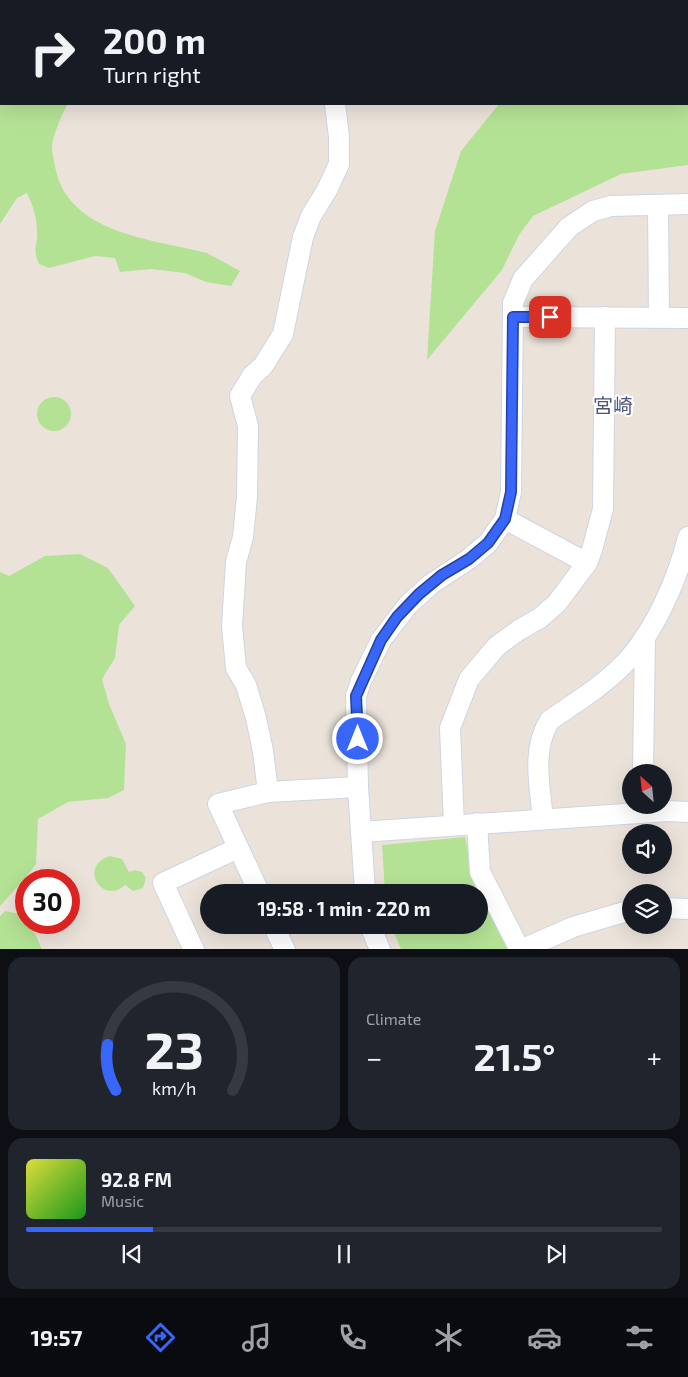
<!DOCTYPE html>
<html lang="en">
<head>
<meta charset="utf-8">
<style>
  body { margin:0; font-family:"Exo 2","Noto Sans JP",sans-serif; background:#20242c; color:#f1f3f6; height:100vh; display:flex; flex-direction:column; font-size:19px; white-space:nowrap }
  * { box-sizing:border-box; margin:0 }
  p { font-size:16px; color:#9ea1a6 }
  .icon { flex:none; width:28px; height:28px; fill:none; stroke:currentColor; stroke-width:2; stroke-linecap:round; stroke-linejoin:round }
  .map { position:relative; height:949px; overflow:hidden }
  .sheet { display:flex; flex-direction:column; gap:8px; padding:8px; background:#0d0f14; flex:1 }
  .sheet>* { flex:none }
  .guide { position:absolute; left:0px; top:0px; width:689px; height:105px; box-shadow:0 5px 20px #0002; background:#171b24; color:#f1f3f6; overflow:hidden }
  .needle { width:32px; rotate:333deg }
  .controls { position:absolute; left:622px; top:764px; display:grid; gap:10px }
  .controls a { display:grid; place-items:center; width:50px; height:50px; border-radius:50%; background:#171b24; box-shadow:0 5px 20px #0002; font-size:25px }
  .speed { position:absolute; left:15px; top:869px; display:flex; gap:10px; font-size:25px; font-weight:700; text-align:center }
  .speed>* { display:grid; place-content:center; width:65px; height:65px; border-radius:50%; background:#171b24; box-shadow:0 5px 20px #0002; line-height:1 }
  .speed .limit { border:8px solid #d22; background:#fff; color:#111 }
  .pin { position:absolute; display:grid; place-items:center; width:42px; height:42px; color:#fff; margin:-21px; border-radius:10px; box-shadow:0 2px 8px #0006 }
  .me { position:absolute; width:55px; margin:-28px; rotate:0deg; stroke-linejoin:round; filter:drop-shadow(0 0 4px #0008) }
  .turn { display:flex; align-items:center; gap:18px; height:105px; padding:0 20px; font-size:22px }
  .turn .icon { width:65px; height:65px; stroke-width:2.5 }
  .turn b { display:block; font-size:35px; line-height:42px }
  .big { font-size:38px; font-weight:700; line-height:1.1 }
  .sheet .widget { flex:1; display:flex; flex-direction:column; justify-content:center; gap:8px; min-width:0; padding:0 18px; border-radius:15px; background:#20242c }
  .sheet .dial { align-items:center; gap:0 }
  .dial svg { height:130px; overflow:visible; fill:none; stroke:#363941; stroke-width:7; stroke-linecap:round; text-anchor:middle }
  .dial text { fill:#f1f3f6; stroke:none }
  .song { display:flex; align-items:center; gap:15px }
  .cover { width:60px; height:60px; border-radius:8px; background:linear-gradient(135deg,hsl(60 70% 55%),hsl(120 70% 35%)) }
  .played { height:5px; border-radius:2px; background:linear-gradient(90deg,#3866fa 20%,#363941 20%) }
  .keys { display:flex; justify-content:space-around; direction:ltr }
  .heat { display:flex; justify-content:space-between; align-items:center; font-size:28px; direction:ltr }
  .sheet .tiles { flex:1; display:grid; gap:8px; grid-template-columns:1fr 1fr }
  .widget:last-child { grid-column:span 2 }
  .trip { position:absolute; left:200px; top:884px; width:288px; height:50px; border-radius:25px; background:#171b24; box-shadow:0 5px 20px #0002; font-weight:700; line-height:50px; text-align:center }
  .dock { display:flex; height:80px; justify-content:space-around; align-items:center; background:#090b0e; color:#9ea1a6 }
  .dock .icon { width:35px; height:35px }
  .dock .on { color:#3866fa }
  .dock b { font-size:22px; color:#f1f3f6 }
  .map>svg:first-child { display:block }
  .green { fill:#b4e295 }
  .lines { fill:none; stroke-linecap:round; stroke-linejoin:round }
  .lane-casing { stroke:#cfd4e2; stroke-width:12 }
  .street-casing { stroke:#cfd4e2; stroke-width:22 }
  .lane { stroke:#fff; stroke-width:10 }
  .street { stroke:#fff; stroke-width:20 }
  .route-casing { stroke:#2442a2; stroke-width:12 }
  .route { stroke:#3866fa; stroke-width:9 }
  .labels { text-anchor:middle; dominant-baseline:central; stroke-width:4; stroke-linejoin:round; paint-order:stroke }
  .quarter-label { font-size:20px; fill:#495479; stroke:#fff }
</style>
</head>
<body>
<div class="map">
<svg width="688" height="950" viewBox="0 0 688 950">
  <rect width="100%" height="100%" fill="#ebe3da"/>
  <g class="green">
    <path d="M0,0H143L1,1V104H68C63,111 52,138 52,147C52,153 54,160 55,166C67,234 152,239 207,253L240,271L231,286L206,282L185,273L151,269L120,272L115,258L95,256L49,268L39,264C32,248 38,247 37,232C37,217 33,206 27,193L17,198L0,224Z"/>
    <path d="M688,56V165L621,174L533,216L519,235L502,270L427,360L435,231L461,151L499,104H688Z"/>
    <circle cx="54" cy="414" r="17"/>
    <path d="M80,554L108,568L135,606L119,625L115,658L102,679L109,704L126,744L124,790L108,798L68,802L38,819L36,864L26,877L40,874L51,880H26V909L19,901V885L0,906V572L9,576L45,556Z"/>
    <path d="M465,837L474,879L508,949H401L391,925H479V892H385L382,845Z"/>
    <path d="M110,856L122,859L129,872L135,870L142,872L146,878L143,888L133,891L125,885C103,906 77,866 110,856Z"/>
    <path d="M5,911L25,915L26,922L30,923L42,949H0V916Z"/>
  </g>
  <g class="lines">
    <defs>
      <path id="lane" d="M671,0L673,1"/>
      <g id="street">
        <path d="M324,0V1"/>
        <path d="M658,205L659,317"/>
        <path d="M513,317L688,318"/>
        <path d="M505,519L587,563"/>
        <path d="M643,772L645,637"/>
        <path d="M268,792L263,751L256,718L246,685L236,668L232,626L236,562L243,537L247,497L248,426L240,396L252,376L263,366L283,334L303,237L311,216L327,190L339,164V137L335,104"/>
        <path d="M543,819C540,787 531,749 550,720C575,703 601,687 623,665C654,634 678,578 688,537"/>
        <path d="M477,823L480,872L520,950"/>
        <path d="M454,825L450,728L469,679L497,646L519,630L540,618L557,603L587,563L592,550L603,509L605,317"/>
        <path d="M361,832L668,811L688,812"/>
        <path d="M259,892L218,804L268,792L358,787"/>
        <path d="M365,892L358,787L356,696L361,681L381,640L408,605L431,584L469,559L488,543L505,519L511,492L513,303L523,279L569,227L593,211L611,206L688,204"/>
        <path d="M664,908L688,909"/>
        <path d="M273,925L285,950"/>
        <path d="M370,925L380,950"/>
        <path d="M194,950L163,883L238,848"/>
        <path d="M521,950L573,927L631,910"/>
      </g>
    </defs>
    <use href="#lane" class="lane-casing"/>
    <use href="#street" class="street-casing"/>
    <use href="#lane" class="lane"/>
    <use href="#street" class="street"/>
  </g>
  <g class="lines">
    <defs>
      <path id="route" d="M358,739L356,696L381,640L397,617L419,594L442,575L469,559L488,543L505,519L511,492L513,317H550"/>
    </defs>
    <use href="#route" class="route-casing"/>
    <use href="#route" class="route"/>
  </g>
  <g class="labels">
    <g class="quarter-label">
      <text x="613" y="405">宮崎</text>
    </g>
  </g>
</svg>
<div class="controls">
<a><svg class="needle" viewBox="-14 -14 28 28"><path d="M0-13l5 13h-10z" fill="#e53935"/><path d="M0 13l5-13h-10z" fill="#9ea1a6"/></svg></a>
<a><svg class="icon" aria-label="sound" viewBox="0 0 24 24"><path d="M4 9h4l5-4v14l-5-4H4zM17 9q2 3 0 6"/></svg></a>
<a><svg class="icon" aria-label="layers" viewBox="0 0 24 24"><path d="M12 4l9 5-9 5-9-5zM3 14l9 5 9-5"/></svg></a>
</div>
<div class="speed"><div class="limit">30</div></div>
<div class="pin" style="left:550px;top:317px;background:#d93025"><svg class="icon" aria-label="arrive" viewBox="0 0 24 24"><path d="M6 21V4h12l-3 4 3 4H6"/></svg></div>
<svg class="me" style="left:358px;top:739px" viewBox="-20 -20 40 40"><circle r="17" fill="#3866fa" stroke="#fff" stroke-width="3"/><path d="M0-11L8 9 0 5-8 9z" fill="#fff"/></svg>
<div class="trip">19:58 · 1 min · 220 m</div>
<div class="guide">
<div class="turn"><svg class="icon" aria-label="right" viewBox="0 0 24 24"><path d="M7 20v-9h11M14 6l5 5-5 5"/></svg><div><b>200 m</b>Turn right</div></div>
</div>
</div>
<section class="sheet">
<div class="tiles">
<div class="widget dial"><svg viewBox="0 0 100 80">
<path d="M14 69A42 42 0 1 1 86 69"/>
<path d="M14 69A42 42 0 0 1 9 41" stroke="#3866fa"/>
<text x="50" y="56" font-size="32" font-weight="700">23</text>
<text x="50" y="72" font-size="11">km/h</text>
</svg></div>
<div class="widget"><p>Climate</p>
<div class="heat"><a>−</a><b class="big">21.5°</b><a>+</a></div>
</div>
<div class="widget">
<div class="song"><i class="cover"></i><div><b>92.8 FM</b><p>Music</p></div></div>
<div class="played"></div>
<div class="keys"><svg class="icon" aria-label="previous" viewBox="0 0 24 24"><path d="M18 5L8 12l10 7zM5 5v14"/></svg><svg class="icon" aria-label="pause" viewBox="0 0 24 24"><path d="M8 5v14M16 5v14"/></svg><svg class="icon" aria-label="next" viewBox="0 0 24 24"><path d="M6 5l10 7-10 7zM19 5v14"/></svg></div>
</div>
</div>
</section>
<nav class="dock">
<b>19:57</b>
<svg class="icon on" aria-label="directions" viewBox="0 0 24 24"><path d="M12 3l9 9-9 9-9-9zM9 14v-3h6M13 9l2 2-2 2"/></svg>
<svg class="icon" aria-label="music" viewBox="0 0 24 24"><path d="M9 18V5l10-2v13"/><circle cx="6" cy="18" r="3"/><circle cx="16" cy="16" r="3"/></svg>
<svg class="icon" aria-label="phone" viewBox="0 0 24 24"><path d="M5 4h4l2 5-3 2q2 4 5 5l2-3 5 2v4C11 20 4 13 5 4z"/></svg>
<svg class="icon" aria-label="climate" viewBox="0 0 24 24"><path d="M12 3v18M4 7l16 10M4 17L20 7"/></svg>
<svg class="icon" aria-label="car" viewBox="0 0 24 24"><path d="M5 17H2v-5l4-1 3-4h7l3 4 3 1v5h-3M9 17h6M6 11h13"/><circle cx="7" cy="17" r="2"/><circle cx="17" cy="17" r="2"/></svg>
<svg class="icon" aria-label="filters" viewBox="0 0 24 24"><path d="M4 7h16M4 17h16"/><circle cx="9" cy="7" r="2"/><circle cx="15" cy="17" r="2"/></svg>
</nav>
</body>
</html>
